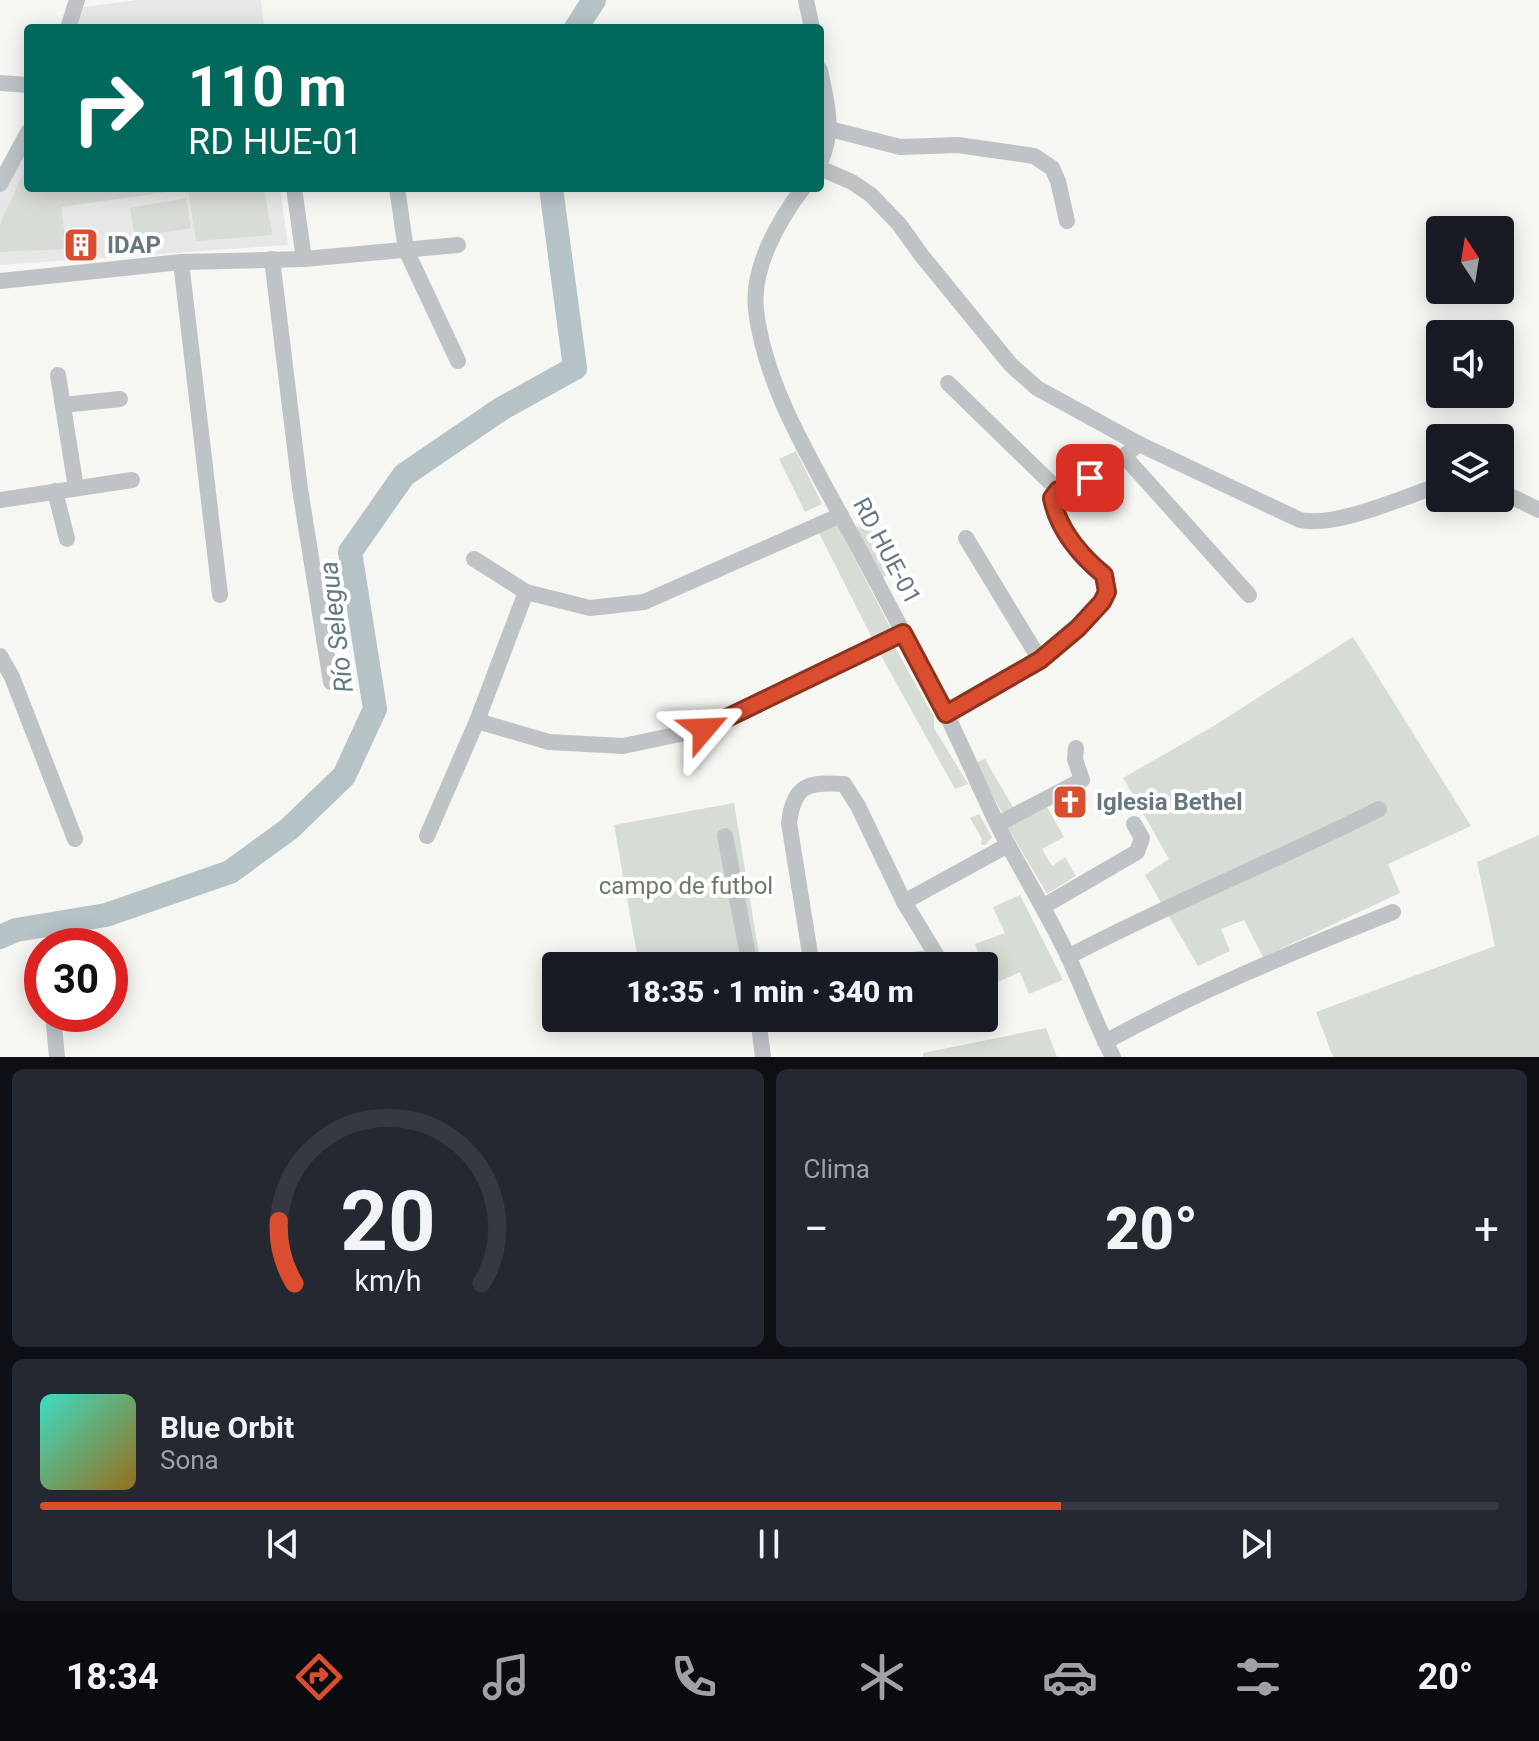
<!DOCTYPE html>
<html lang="es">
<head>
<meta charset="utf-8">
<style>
  body { margin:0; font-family:Roboto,sans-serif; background:#242831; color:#f1f3f6; height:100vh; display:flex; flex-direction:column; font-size:30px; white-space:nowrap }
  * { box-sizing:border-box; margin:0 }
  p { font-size:26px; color:#9ea1a6 }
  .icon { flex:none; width:44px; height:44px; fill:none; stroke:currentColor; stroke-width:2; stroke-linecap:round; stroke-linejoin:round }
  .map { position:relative; height:1057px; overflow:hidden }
  .drawer { display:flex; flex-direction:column; gap:12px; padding:12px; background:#0d0f14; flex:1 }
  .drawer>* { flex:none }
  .guide { position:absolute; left:24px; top:24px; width:800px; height:168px; border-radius:8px; box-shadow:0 4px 20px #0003; background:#00695c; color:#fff; overflow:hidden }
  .needle { width:52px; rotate:348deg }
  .buttons { position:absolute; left:1426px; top:216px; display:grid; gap:16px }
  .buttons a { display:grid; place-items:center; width:88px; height:88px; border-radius:8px; background:#171b24; box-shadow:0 4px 20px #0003; font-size:40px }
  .speed { position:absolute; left:24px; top:928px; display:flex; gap:16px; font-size:40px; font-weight:700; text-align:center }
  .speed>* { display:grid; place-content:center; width:104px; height:104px; border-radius:50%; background:#171b24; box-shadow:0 4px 20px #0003; line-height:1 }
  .speed .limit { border:12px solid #d22; background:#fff; color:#111 }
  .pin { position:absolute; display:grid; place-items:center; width:68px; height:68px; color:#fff; margin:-34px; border-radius:16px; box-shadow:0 4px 12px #0006 }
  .me { position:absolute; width:88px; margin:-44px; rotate:64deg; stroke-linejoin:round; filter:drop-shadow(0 0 6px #0008) }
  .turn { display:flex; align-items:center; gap:28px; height:168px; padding:0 32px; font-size:36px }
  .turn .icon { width:104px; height:104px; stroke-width:2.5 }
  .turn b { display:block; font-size:56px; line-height:68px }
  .big { font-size:60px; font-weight:800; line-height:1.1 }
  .drawer .card { flex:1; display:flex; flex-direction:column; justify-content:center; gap:12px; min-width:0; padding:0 28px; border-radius:12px; background:#242831 }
  .drawer .dial { align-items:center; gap:0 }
  .dial svg { height:208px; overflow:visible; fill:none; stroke:#363941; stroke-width:7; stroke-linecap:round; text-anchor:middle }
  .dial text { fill:#f1f3f6; stroke:none }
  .song { display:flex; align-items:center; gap:24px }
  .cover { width:96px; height:96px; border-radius:12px; background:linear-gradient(135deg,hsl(170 70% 55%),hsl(40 70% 35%)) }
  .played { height:8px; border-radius:4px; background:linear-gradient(90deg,#da4e2f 70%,#363941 70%) }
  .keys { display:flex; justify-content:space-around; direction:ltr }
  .heat { display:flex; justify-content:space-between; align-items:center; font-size:44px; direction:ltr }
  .drawer .tiles { flex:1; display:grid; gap:12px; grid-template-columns:1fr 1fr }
  .card:last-child { grid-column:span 2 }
  .trip { position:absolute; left:542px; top:952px; width:456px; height:80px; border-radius:8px; background:#171b24; box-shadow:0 4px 20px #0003; font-weight:800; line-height:80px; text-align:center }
  .tab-bar { display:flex; height:128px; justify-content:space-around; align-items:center; background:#090b0e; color:#9ea1a6 }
  .tab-bar .icon { width:56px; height:56px }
  .tab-bar .current { color:#da4e2f }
  .tab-bar b { font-size:36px; color:#f1f3f6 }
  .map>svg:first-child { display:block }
  .built { fill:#e6e7e6 }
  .green { fill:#d7dcd4 }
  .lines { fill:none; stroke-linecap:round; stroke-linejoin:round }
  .river { stroke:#b6c3c6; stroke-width:24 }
  .minor { stroke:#bfc3c6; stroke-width:16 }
  .route-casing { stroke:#8e331f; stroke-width:20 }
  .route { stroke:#da4e2f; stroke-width:14 }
  .labels { text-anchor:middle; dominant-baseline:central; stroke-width:8; stroke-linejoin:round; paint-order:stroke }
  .poi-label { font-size:24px; font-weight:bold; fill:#667782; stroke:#fff; text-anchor:start }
  .street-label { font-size:24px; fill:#667782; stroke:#fff }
  .park-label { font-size:24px; fill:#6a7a65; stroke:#fff }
  .water-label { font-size:26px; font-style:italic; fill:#62787f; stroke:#fff }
</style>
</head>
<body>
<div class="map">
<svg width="1539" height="1057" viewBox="0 0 1539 1057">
  <rect width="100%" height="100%" fill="#f6f6f3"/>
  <g class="built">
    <path d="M137,0H261L264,28H75L84,7Z"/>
    <path d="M28,132V188H280L288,245L0,265V194Z"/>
  </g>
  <g class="green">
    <path d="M28,163V188H264L272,235L196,241L188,189L61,207L66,249L0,252V224Z"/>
    <path d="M186,198L191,228L135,237L130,208Z"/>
    <path d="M796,451L822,504L805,512L779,459Z"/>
    <path d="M834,519L891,629L872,638L816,527Z"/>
    <path d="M867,523L892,573L876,580L850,530Z"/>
    <path d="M1353,637L1471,826L1388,864L1400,893L1263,957L1244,920L1221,929L1230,951L1198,966L1145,875L1169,859L1123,778L1212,727Z"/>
    <path d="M893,644L934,717V728L968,784L955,789L879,652Z"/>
    <path d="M985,759L1014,809L1003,814L975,763Z"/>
    <path d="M1043,800L1064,837L1042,849L1052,866L1065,857L1076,876L1047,894L1004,821Z"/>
    <path d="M734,803L761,966H639L614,825Z"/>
    <path d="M979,814L992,837L985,845H981L982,839L970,818Z"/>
    <path d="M1539,835V1057H1333L1316,1012L1495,946L1477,862Z"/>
    <path d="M1020,895L1063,980L1029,994L1020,972L991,985L975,944L1005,933L993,907Z"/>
    <path d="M924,950L934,966H882L880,958Z"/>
    <path d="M1046,1028L1057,1057H923V1053Z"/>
  </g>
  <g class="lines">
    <g class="river">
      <path d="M576,28L594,0"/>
      <path d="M0,937L16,930L106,915L230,872L289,829L344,776L375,709L350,552L404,475L501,409L575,368L551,188"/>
    </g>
    <g class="minor">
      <path d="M806,0L812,28"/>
      <path d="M68,28L77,0"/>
      <path d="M820,70C827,105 835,128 820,163"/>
      <path d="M0,83L28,85"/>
      <path d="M830,129L900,147L958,145L1034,156L1052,168L1058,181L1067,221"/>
      <path d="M820,168L852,182L871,195L899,224L922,256L1011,365L1037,388L1139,444L1300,520C1336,528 1403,497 1440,485"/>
      <path d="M0,184L28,132"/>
      <path d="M294,188L304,259"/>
      <path d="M397,188L406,250L458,361"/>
      <path d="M803,188C779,220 751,268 756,310C765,384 806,451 841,516C877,581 911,648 946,714C968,757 985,803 1008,845C1028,881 1048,915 1066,952C1083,987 1095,1023 1113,1057"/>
      <path d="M272,259L300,489L331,682"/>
      <path d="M181,262L220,595"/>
      <path d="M0,281L181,262L304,259L458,245"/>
      <path d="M58,375L76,488"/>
      <path d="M948,383L1058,490"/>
      <path d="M63,405L120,399"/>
      <path d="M1125,457L1249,595"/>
      <path d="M55,491L67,539"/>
      <path d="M1500,491L1539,510"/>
      <path d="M0,500L132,480"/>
      <path d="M966,538L1040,660"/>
      <path d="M474,559L526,592L590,608L644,602L841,515"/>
      <path d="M0,656L12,677L75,839"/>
      <path d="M946,714L1040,660L1078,628L1102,602L1107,592L1104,575C1080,556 1058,529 1052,498L1058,490L1106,470L1139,444"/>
      <path d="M477,721L549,742L623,746L704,729L903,633"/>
      <path d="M998,824L1082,780L1075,759L1076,748"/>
      <path d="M427,836L477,721L526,592"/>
      <path d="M725,836L750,966"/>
      <path d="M904,902L1008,845"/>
      <path d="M1044,906L1137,852L1142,838L1134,824"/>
      <path d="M1068,957C1170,903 1276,861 1379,809"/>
      <path d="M812,966L789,823C794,784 808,782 844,784L858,806L904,902L943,966"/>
      <path d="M53,1014L57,1057"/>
      <path d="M758,1018L763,1057"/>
      <path d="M826,1018L845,1024L878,1018"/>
      <path d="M1105,1042C1198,991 1295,951 1393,912"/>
    </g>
  </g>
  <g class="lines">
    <defs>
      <path id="route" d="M704,729L903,633L946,714L1040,660L1078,628L1102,602L1107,592L1104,575C1081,556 1058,529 1052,498L1058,490L1090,478"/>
    </defs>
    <use href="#route" class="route-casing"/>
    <use href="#route" class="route"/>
  </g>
  <defs>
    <symbol id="building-square" viewBox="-11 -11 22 22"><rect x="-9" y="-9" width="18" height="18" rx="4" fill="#da4e2f" stroke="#fff"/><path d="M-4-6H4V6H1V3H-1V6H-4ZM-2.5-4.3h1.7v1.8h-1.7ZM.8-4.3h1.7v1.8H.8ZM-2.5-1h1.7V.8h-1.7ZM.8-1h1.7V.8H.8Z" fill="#fff"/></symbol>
    <symbol id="church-square" viewBox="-11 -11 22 22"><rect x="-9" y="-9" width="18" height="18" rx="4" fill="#da4e2f" stroke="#fff"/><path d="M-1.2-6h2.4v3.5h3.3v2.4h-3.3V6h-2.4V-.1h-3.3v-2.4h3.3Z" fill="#fff"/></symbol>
  </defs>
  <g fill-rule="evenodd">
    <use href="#building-square" x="61" y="225" width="40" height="40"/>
    <use href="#church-square" x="1050" y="782" width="40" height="40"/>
  </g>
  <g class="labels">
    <g class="poi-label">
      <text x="107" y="245">IDAP</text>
      <text x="1096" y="802">Iglesia Bethel</text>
    </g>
    <g class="street-label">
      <text transform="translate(887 551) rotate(62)">RD HUE-01</text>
    </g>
    <g class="park-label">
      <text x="686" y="886">campo de futbol</text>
    </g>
    <g class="water-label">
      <text transform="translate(336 627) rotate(-97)">Río Selegua</text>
    </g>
  </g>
</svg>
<div class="buttons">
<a><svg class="needle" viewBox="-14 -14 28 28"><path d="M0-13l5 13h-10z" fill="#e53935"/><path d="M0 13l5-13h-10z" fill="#9ea1a6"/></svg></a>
<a><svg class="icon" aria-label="sound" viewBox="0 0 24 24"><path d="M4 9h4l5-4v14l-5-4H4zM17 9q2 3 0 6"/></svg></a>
<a><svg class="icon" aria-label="layers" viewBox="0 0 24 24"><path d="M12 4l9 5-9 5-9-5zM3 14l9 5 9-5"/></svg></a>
</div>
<div class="speed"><div class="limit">30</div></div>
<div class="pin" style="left:1090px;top:478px;background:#d93025"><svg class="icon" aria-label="arrive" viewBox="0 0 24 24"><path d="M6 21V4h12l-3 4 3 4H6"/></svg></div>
<svg class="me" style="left:704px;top:729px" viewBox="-20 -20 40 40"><path d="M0-17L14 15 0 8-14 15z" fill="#da4e2f" stroke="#fff" stroke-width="4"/></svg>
<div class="trip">18:35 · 1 min · 340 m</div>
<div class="guide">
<div class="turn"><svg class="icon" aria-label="right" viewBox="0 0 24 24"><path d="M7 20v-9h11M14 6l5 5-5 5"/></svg><div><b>110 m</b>RD HUE-01</div></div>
</div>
</div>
<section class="drawer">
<div class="tiles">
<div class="card dial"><svg viewBox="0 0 100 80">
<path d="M14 69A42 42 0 1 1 86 69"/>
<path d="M14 69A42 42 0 0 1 8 45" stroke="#da4e2f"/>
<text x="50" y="56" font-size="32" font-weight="700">20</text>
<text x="50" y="72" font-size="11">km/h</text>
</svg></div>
<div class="card"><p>Clima</p>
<div class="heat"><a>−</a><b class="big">20°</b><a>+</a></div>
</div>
<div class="card">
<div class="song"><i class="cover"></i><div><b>Blue Orbit</b><p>Sona</p></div></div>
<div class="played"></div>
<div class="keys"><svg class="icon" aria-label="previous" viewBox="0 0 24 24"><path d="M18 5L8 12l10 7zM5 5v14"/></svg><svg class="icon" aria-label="pause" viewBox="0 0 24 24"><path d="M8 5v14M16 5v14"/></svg><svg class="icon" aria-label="next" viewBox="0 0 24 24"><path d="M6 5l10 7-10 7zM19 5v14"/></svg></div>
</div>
</div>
</section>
<nav class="tab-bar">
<b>18:34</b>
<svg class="icon current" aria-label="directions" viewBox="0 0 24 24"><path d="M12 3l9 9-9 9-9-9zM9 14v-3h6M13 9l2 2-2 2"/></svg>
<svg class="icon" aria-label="music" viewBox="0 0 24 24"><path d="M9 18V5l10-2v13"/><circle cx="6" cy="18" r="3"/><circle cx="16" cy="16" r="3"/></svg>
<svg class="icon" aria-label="phone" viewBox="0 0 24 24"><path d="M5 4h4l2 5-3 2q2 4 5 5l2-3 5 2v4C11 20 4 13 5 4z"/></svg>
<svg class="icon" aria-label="climate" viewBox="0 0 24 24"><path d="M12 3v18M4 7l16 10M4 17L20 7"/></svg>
<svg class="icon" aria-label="car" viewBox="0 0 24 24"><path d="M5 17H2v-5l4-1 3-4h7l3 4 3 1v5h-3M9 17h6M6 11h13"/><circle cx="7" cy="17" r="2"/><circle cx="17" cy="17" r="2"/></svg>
<svg class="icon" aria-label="filters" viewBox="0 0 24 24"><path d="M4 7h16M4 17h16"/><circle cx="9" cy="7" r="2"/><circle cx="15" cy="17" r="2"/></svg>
<b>20°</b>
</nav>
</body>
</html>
